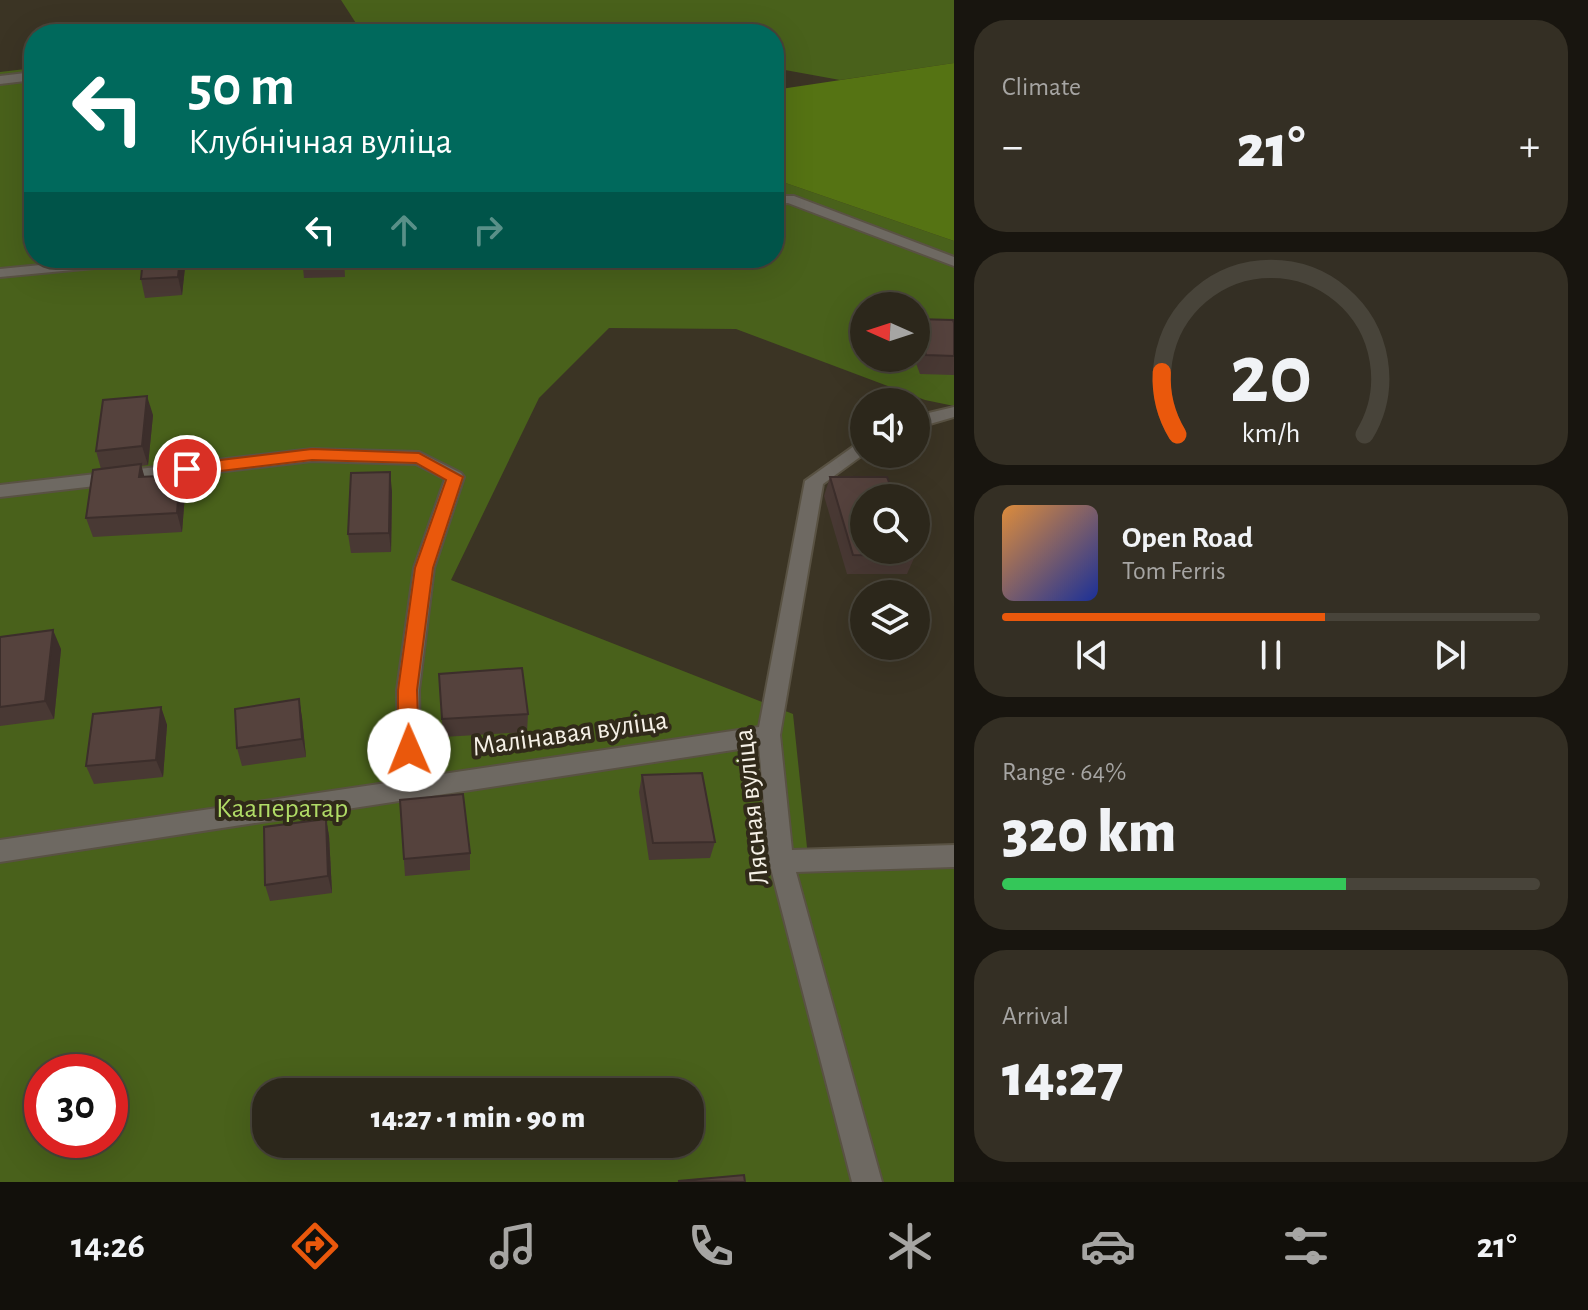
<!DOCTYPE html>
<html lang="en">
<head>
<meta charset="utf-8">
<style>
  body { margin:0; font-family:"Alegreya Sans",sans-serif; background:#342f24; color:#f1f3f6; height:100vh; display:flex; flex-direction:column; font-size:30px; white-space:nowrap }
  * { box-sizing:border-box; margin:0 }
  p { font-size:26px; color:#a6a5a3 }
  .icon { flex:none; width:44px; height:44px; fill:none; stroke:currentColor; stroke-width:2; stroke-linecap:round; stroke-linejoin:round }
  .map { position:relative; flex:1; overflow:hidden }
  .panel { display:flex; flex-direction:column; gap:20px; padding:20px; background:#18150f; width:634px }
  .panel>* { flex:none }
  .guide { position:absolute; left:24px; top:24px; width:760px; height:244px; border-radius:32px; box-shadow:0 8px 32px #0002,0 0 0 2px #48443a; background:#00695c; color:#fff; overflow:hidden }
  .needle { width:52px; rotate:273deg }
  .tools { position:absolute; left:850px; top:292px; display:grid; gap:16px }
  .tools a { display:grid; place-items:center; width:80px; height:80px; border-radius:50%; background:#2c271b; box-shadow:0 8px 32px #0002,0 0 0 2px #48443a; font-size:40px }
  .speed { position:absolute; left:24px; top:1054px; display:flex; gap:16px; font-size:40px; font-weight:700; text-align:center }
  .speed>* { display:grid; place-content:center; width:104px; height:104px; border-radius:50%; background:#2c271b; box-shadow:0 8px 32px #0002,0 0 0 2px #48443a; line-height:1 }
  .speed .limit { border:12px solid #d22; background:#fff; color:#111 }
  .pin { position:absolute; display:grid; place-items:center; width:68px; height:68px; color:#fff; margin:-34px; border:4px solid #fff; border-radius:50%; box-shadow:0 2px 8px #0007 }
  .me { position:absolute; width:88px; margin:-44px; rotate:359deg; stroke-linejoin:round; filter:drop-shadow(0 0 6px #0008) }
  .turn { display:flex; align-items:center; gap:28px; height:168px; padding:0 32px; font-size:36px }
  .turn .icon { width:104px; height:104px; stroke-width:2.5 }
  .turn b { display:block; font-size:56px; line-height:68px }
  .lanes { display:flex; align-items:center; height:76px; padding:0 32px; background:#0003; justify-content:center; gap:40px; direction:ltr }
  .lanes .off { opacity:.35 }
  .big { font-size:60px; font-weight:800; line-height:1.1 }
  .panel .widget { flex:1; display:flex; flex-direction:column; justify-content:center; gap:12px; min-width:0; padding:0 28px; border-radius:32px; background:#342f24 }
  .panel .dial { align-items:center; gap:0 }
  .dial svg { height:208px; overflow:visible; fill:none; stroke:#48443a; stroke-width:7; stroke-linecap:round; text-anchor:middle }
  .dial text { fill:#f1f3f6; stroke:none }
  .song { display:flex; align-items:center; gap:24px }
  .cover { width:96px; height:96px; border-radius:12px; background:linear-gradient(135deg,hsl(30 70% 55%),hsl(230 70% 35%)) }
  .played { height:8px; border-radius:4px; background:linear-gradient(90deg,#ea580c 60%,#48443a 60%) }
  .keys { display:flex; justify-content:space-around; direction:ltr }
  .heat { display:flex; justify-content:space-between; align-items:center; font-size:44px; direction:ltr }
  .charge { height:12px; border-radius:6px; background:linear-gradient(90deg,#34c759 64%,#48443a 0) }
  .trip { position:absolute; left:252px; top:1078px; width:452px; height:80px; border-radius:32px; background:#2c271b; box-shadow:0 8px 32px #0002,0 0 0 2px #48443a; font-weight:800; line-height:80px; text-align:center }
  .tabs { display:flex; height:128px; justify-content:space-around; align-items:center; background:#12100b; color:#a6a5a3 }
  .tabs .icon { width:56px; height:56px }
  .tabs .on { color:#ea580c }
  .tabs b { font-size:36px; color:#f1f3f6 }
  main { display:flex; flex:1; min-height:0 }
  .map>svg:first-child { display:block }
  .green { fill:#49611b; fill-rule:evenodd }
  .forest { fill:#557313 }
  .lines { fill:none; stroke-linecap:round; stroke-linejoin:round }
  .minor-casing { stroke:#595243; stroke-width:4 }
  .minor { fill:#6e6962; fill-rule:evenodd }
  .wall { fill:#493934 }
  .shaded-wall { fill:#3c2e2b }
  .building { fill:#55423d; stroke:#3c2e2b; stroke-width:2 }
  .route { fill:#ea580c; stroke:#983908; stroke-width:2 }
  .labels { text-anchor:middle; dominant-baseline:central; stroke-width:8; stroke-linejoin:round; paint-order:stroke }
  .street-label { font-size:28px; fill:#f5f0e6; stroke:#312a1a }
  .park-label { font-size:28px; fill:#b0db66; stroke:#312a1a }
</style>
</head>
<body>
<main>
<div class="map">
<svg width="954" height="1182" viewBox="0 0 954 1182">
  <rect width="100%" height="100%" fill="#3b3424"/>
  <g class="green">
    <path d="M341,0H954V63L840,80L774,68V34H363Z"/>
    <path d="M34,68V258H774V179L954,241V406L925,400L736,329L609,328L539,398L451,580L793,714L808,857L954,846V1182H0V72ZM864,306H916V358H864ZM42,1072H110V1140H42ZM266,1092H690V1144H266Z"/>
  </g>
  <path class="forest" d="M954,63V241L774,179V90Z"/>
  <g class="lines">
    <defs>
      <g id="minor">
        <path d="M34,72V80L0,84V76Z"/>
        <path d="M774,196H794L954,257V266L788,203L774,204Z"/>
        <path d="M111,258H164L157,262L0,277V269Z"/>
        <path d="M954,407V417L916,428V416Z"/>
        <path d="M864,439V454L823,484L780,735L792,850L954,845V867L796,872L882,1182H852L769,861L759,746L0,862V840L413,779L398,750L397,690L414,568L445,479L416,464L312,461L0,497V485L312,449L419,452L461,473L464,477L434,568L419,690L420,749L436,775L759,727L805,481Z"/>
      </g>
    </defs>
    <use href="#minor" class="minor-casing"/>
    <use href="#minor" class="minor"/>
  </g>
  <g class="wall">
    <path d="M143,258H186L182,295L145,298L141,279Z"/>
    <path d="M302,258H344L345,277L304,278Z"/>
    <path d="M518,258H615L520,264Z"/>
    <path d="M916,319L954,323V375L920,374L914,358H916Z"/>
    <path d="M153,415L148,465L141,466L144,476L185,494L182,532L93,537L86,518L101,469L96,451Z"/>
    <path d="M830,477L915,556L907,574H847L824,496Z"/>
    <path d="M392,491L391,552L351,553L348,534Z"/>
    <path d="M0,637L61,649L54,719L0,726Z"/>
    <path d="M439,674L528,714L527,732L443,737Z"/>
    <path d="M299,699L302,718L306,757L242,766L237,748Z"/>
    <path d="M161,707L167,725L163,777L94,784L86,766Z"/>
    <path d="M642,775L715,842L710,858L649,860L639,792Z"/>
    <path d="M400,800L470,853V870L405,876Z"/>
    <path d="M326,819L329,836L332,893L270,901L265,885Z"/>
  </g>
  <g class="shaded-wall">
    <path d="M180,258H186L182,295L178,277Z"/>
    <path d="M147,396L153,415L148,465L142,446Z"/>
    <path d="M141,464L146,483L139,477Z"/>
    <path d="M390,472L392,491L391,552L389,533Z"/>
    <path d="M180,475L185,494L182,532L177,513Z"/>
    <path d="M53,630L61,649L54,719L45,701Z"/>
    <path d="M299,699L302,718L306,757L302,739Z"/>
    <path d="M161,707L167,725L163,777L156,760Z"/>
    <path d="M326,819L329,836L332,893L328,876Z"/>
  </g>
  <g class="building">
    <path d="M143,258H180L178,277L141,279Z"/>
    <path d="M302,258H343V259L302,260Z"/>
    <path d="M916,319L953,320L954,323V356L926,355L916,325Z"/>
    <path d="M147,396L142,446L96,451L103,400Z"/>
    <path d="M141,464L139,477L180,475L177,513L86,518L93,470Z"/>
    <path d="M390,472L389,533L348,534L351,473Z"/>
    <path d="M830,477H887L895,498H864V550H913L915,556L853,555Z"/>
    <path d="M53,630L45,701L0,707V637Z"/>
    <path d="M522,668L528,714L442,719L439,674Z"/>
    <path d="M299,699L302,739L237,748L235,709Z"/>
    <path d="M161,707L156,760L86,766L93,714Z"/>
    <path d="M702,773L715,842L653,843L642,775Z"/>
    <path d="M463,794L470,853L404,859L400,800Z"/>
    <path d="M326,819L328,876L265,885L264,827Z"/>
    <path d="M744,1175L745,1182L678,1181Z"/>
  </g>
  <path class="route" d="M312,449L419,453L463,477L433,568L417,690L419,750L416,756L409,759L401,756L398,750V690L415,568L446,480L416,463L312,460L187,475L179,469L187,464Z"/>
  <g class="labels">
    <g class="street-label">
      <text transform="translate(570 734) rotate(-8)">Малінавая вуліца</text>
      <text transform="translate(752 807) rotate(-96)">Лясная вуліца</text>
    </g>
    <g class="park-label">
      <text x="282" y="809">Кааператар</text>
    </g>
  </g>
</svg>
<div class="tools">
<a><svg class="needle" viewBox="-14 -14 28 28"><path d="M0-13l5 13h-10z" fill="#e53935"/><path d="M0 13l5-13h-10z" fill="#a6a5a3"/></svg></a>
<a><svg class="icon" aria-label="sound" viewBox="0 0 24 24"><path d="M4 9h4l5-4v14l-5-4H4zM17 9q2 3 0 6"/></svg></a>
<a><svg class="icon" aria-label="search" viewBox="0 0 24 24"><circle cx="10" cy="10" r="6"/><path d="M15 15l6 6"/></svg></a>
<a><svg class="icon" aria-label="layers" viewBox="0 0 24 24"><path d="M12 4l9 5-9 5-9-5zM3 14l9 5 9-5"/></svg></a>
</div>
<div class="speed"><div class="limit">30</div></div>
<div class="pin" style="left:187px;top:469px;background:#d93025"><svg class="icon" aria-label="arrive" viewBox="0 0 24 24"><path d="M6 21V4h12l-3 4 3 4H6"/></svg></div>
<svg class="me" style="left:409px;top:750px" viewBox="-20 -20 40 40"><circle r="19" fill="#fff"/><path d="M0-13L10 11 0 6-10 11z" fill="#ea580c"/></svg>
<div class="trip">14:27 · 1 min · 90 m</div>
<div class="guide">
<div class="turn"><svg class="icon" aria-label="left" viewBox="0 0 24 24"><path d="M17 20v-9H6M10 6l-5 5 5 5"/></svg><div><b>50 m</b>Клубнічная вуліца</div></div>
<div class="lanes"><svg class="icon" aria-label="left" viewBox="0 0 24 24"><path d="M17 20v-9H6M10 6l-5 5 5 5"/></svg><svg class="icon off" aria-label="ahead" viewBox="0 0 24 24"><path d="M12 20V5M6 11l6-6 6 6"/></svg><svg class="icon off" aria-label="right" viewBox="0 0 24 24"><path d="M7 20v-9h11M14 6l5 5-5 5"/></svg></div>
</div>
</div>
<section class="panel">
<div class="widget"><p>Climate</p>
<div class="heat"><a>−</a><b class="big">21°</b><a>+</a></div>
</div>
<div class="widget dial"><svg viewBox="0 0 100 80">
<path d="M14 69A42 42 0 1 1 86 69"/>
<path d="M14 69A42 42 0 0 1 8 45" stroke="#ea580c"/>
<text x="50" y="56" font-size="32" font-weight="700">20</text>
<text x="50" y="72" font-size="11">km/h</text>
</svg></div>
<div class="widget">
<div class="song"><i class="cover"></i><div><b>Open Road</b><p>Tom Ferris</p></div></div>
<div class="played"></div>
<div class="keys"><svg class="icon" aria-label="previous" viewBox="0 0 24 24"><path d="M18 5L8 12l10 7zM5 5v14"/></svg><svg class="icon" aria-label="pause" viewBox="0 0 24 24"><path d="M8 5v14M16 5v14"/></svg><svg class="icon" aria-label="next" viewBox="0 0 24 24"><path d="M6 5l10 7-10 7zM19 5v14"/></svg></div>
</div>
<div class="widget"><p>Range · 64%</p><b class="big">320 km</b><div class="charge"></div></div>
<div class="widget"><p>Arrival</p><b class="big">14:27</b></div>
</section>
</main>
<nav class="tabs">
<b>14:26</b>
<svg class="icon on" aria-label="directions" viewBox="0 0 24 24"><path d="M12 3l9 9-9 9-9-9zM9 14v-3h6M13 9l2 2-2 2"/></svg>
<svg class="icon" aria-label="music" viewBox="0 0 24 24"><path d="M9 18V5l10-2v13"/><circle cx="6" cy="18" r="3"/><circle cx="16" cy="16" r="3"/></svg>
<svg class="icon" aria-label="phone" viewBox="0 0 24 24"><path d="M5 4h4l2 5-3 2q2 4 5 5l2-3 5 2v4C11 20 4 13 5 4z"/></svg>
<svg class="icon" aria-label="climate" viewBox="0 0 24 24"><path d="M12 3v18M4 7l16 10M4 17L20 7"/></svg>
<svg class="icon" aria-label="car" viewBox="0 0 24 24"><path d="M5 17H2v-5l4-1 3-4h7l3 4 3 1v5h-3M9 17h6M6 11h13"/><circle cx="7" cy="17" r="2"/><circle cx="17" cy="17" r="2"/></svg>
<svg class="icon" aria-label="filters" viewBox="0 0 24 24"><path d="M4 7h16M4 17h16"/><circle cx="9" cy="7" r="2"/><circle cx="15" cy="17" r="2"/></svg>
<b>21°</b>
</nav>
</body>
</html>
